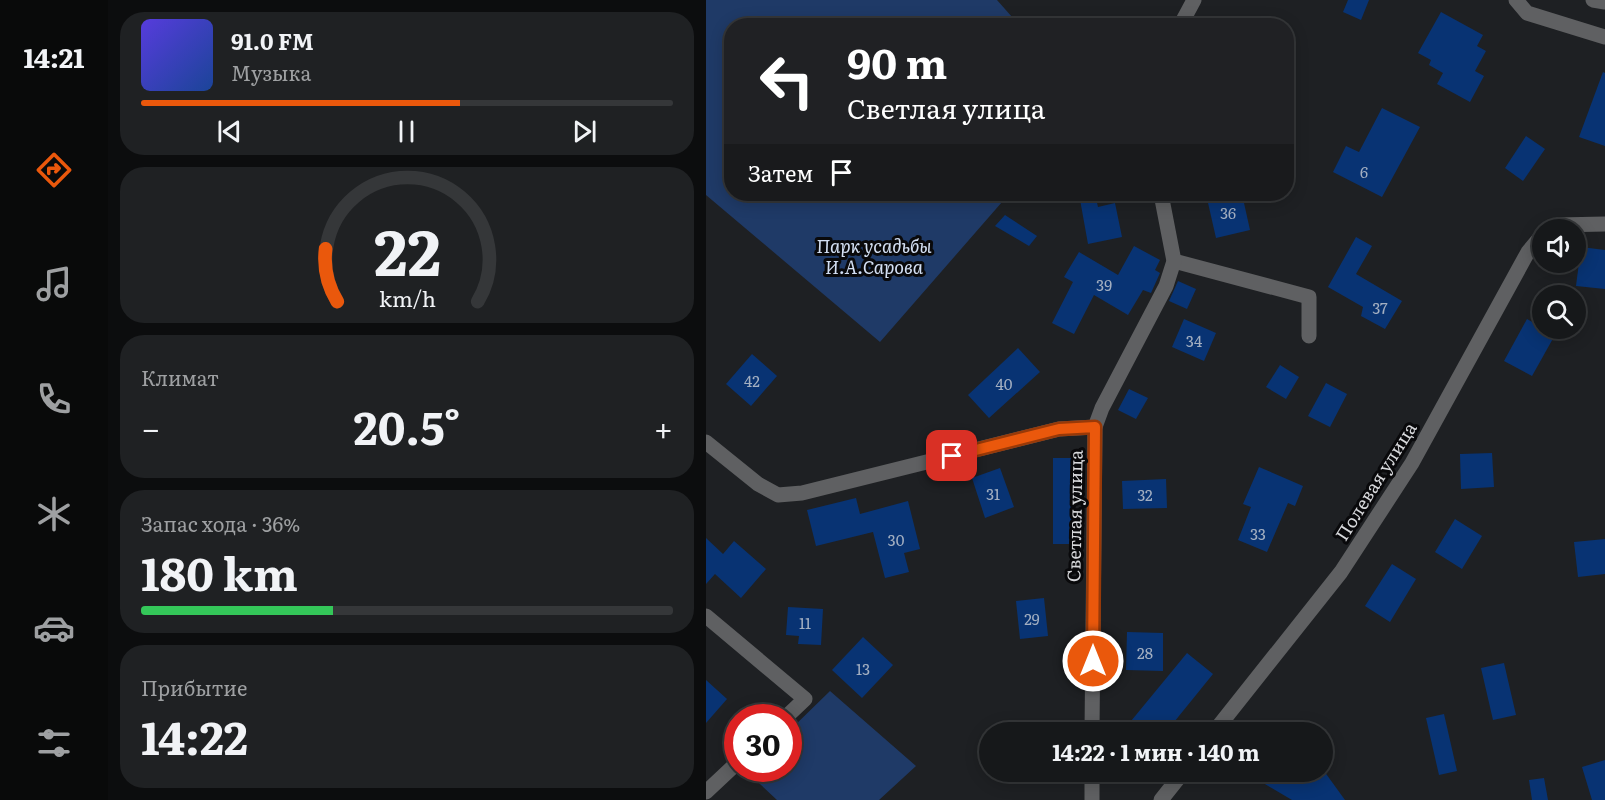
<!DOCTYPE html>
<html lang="ru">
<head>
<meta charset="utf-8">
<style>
  body { margin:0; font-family:Literata,serif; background:#1f2123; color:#f1f3f6; height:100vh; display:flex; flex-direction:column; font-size:22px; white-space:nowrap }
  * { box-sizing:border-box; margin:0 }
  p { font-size:20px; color:#9ea0a2 }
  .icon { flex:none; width:33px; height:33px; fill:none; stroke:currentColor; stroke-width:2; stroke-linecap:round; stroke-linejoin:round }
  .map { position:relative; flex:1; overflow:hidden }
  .drawer { display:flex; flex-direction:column; gap:12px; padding:12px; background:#0c0d0e; width:598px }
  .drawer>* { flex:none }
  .hud { position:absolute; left:18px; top:18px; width:570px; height:183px; border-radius:24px; box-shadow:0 3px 15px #0003,0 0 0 2px #353739; background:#202124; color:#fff; overflow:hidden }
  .controls { position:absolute; left:826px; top:219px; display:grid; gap:12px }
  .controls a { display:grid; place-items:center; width:54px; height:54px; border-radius:50%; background:#16181a; box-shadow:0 3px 15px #0003,0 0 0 2px #353739; font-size:30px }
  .speed { position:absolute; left:18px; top:704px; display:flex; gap:12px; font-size:30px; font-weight:700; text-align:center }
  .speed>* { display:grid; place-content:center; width:78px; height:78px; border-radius:50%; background:#16181a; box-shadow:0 3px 15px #0003,0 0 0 2px #353739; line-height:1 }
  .speed .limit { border:9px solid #d22; background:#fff; color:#111 }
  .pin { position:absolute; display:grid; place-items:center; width:51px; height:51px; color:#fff; margin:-26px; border-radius:12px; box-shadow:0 3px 9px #0006 }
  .me { position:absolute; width:66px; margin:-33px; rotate:0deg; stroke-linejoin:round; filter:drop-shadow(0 0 4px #0008) }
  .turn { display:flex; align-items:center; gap:21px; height:126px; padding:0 24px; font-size:27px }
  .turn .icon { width:78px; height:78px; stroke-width:2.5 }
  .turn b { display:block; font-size:42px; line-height:51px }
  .then { display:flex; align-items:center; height:57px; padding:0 24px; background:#0003; gap:12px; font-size:22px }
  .big { font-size:45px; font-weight:700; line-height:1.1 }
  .drawer .tile { flex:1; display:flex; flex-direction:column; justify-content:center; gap:9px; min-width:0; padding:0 21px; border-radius:24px; background:#1f2123 }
  .drawer .dial { align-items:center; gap:0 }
  .dial svg { height:156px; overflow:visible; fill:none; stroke:#353739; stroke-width:7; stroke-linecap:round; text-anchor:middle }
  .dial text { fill:#f1f3f6; stroke:none }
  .song { display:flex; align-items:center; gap:18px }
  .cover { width:72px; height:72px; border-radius:9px; background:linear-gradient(135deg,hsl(250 70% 55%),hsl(220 70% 35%)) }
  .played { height:6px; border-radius:3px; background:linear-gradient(90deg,#ea580c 60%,#353739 60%) }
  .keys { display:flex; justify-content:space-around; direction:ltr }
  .heat { display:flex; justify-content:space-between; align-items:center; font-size:33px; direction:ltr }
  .charge { height:9px; border-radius:4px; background:linear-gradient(90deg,#34c759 36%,#353739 0) }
  .trip { position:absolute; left:273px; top:722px; width:354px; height:60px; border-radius:30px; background:#16181a; box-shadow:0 3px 15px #0003,0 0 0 2px #353739; font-weight:700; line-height:60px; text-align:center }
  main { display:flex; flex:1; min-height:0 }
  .dock { display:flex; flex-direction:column; width:108px; justify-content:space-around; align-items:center; background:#090a0a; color:#9ea0a2 }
  .dock .icon { width:42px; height:42px }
  .dock .current { color:#ea580c }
  .dock b { font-size:27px; color:#f1f3f6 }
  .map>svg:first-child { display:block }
  .green { fill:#1f3a67 }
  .building { fill:#083373 }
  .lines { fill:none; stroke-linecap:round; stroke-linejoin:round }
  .minor { stroke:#5f6062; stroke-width:15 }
  .route-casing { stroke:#983908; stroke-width:15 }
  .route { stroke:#ea580c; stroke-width:10 }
  .labels { text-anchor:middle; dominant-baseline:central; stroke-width:6; stroke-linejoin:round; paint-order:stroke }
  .number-label { font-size:15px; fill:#a3afc1 }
  .park-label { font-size:18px; font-style:italic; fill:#d4e0f4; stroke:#09090b }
  .street-label { font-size:18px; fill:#d7d8db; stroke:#09090b }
</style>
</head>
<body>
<main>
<nav class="dock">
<b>14:21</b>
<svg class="icon current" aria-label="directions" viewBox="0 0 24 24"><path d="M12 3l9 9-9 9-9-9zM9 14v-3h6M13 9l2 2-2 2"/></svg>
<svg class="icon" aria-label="music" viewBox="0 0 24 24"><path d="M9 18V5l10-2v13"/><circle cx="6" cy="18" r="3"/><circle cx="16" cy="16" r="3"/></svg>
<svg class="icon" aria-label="phone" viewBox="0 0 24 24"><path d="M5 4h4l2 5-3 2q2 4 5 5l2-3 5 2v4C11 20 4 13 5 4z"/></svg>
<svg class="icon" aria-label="climate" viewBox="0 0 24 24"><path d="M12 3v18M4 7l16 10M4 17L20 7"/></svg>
<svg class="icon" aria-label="car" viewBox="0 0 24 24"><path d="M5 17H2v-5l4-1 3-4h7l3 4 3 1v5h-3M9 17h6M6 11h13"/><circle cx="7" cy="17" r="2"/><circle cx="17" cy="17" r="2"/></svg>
<svg class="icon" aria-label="filters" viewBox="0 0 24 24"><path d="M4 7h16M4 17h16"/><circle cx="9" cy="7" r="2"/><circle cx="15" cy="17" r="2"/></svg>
</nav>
<section class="drawer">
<div class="tile">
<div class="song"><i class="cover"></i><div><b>91.0 FM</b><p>Музыка</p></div></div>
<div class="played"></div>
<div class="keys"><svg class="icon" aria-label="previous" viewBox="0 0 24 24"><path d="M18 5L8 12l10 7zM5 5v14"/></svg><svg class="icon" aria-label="pause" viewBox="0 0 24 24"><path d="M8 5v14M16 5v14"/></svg><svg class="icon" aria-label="next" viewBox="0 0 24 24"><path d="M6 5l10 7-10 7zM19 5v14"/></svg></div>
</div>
<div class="tile dial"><svg viewBox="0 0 100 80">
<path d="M14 69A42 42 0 1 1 86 69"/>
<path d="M14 69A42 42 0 0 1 8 42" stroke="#ea580c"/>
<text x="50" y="56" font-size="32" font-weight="700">22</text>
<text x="50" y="72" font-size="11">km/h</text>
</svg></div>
<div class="tile"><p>Климат</p>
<div class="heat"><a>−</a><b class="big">20.5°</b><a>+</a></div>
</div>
<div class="tile"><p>Запас хода · 36%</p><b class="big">180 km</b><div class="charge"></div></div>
<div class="tile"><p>Прибытие</p><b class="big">14:22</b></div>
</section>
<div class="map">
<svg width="899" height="800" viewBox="0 0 899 800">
  <rect width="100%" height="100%" fill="#1e2023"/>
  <g class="green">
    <path d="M0,0H291L313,25L26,26V194H303L174,342L0,195Z"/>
    <path d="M124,691L210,766L173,800H71L40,771L43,768H82L83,731Z"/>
  </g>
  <g class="building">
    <path d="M642,0H663L655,20L637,12Z"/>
    <path d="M735,12L777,35L771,46L780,51L769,71L778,76L764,102L731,84L737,73L723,65L725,60L712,53Z"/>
    <path d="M897,72L899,73V146L873,137Z"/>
    <path d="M676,108L714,127L676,197L627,172L640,146L653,152Z"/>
    <path d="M820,136L839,149L817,181L799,168Z"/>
    <path d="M373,194H389L392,207L409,203L416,237L382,244Z"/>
    <path d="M500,194H536L544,230L510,238Z"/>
    <path d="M299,215L331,236L323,246L289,226Z"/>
    <path d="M650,237L666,246L650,274L696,301L679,329L655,316L657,307L622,287Z"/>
    <path d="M428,246L454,260L449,270L454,273L445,293L437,290L422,315L388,295L368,334L346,323L367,282L358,277L373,252L412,275Z"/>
    <path d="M875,247L899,250V289L870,286Z"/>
    <path d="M472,281L490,289L481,309L463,301Z"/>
    <path d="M478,319L510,333L498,361L466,347Z"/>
    <path d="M821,319L849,335L826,376L798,361Z"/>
    <path d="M312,348L334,372L283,418L262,395Z"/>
    <path d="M46,354L71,376L45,406L20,384Z"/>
    <path d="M574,365L593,377L580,399L560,387Z"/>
    <path d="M620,383L641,394L624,427L602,416Z"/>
    <path d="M423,389L442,398L430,419L412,410Z"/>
    <path d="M786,453L788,487L755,489L754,454Z"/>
    <rect x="347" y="458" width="22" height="86"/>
    <path d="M553,467L597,486L589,506L582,503L561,552L532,540L545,507L537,504Z"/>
    <path d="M294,468L308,507L279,518L266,478Z"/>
    <path d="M460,479L461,508L417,509L416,481Z"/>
    <path d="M150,498L154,514L202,501L214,549L198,553L203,572L179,578L167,532L110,546L101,510Z"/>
    <path d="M749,519L776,536L756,569L729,552Z"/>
    <path d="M0,538L17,554L28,541L60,569L35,598L9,574L0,584Z"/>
    <path d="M899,539V574L872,577L868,542Z"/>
    <path d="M686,564L710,579L684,622L659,606Z"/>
    <path d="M338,598L342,636L314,639L310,601Z"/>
    <path d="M82,607L117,609L115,645L92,644L93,636L80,635Z"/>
    <path d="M421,632L457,633V671L420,670Z"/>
    <path d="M157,637L187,665L156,698L126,670Z"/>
    <path d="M481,653L507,674L460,732H416Z"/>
    <path d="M798,663L810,715L787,720L775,668Z"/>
    <path d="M0,680L21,699L0,723Z"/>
    <path d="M738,714L751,771L733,775L720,718Z"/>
    <path d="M899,760V800H886L876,767Z"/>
    <path d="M537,771H618L639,800H586Z"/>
    <path d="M838,778L842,800H826L823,780Z"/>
  </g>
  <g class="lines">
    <g class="minor">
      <path d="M810,0L821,13L899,37"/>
      <path d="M887,0L899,2"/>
      <path d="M474,26L488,0"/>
      <path d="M844,230L852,225L899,224"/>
      <path d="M468,261L603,297V336"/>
      <path d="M389,427L396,408L460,286L468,261L455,194"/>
      <path d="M0,442L52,484L72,495L96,493L353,429L389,427L386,732"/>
      <path d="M0,616L99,699L80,717"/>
      <path d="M508,732L635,572L706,463L822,252L837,234"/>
      <path d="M0,792L32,762"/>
      <path d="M386,800V771"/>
      <path d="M455,800L478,771"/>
    </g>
  </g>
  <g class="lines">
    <defs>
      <path id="route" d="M246,456L353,429L389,427L387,661"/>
    </defs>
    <use href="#route" class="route-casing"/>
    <use href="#route" class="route"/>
  </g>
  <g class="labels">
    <g class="number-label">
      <text x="658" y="171">6</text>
      <text x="522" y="212">36</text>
      <text x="398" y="284">39</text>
      <text x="674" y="307">37</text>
      <text x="488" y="340">34</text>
      <text x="46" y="380">42</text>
      <text x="298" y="383">40</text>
      <text x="287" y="493">31</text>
      <text x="439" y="494">32</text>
      <text x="552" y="533">33</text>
      <text x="190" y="539">30</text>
      <text x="326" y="618">29</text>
      <text x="99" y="622">11</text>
      <text x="439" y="652">28</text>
      <text x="157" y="668">13</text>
    </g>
    <g class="park-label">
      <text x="168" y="245">Парк усадьбы<tspan x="168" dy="21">И.А.Сарова</tspan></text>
    </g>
    <g class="street-label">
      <text transform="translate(669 481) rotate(-58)">Полевая улица</text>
      <text transform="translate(368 516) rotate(-89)">Светлая улица</text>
    </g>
  </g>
</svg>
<div class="controls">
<a><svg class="icon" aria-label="sound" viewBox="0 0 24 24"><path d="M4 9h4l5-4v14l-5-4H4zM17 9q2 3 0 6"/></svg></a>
<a><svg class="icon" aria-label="search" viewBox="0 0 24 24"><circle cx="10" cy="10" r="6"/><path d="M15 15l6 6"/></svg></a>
</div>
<div class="speed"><div class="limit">30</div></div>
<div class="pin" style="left:246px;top:456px;background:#d93025"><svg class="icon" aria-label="arrive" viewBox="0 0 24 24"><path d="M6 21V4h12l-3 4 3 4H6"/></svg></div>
<svg class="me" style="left:387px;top:661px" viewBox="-20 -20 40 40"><circle r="17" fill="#ea580c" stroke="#fff" stroke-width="3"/><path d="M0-11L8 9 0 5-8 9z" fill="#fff"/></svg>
<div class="trip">14:22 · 1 мин · 140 m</div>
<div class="hud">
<div class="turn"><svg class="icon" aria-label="left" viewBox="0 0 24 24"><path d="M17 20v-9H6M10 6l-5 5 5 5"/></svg><div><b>90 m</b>Светлая улица</div></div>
<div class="then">Затем<svg class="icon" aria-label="arrive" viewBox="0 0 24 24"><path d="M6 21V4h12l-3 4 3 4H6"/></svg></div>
</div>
</div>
</main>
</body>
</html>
